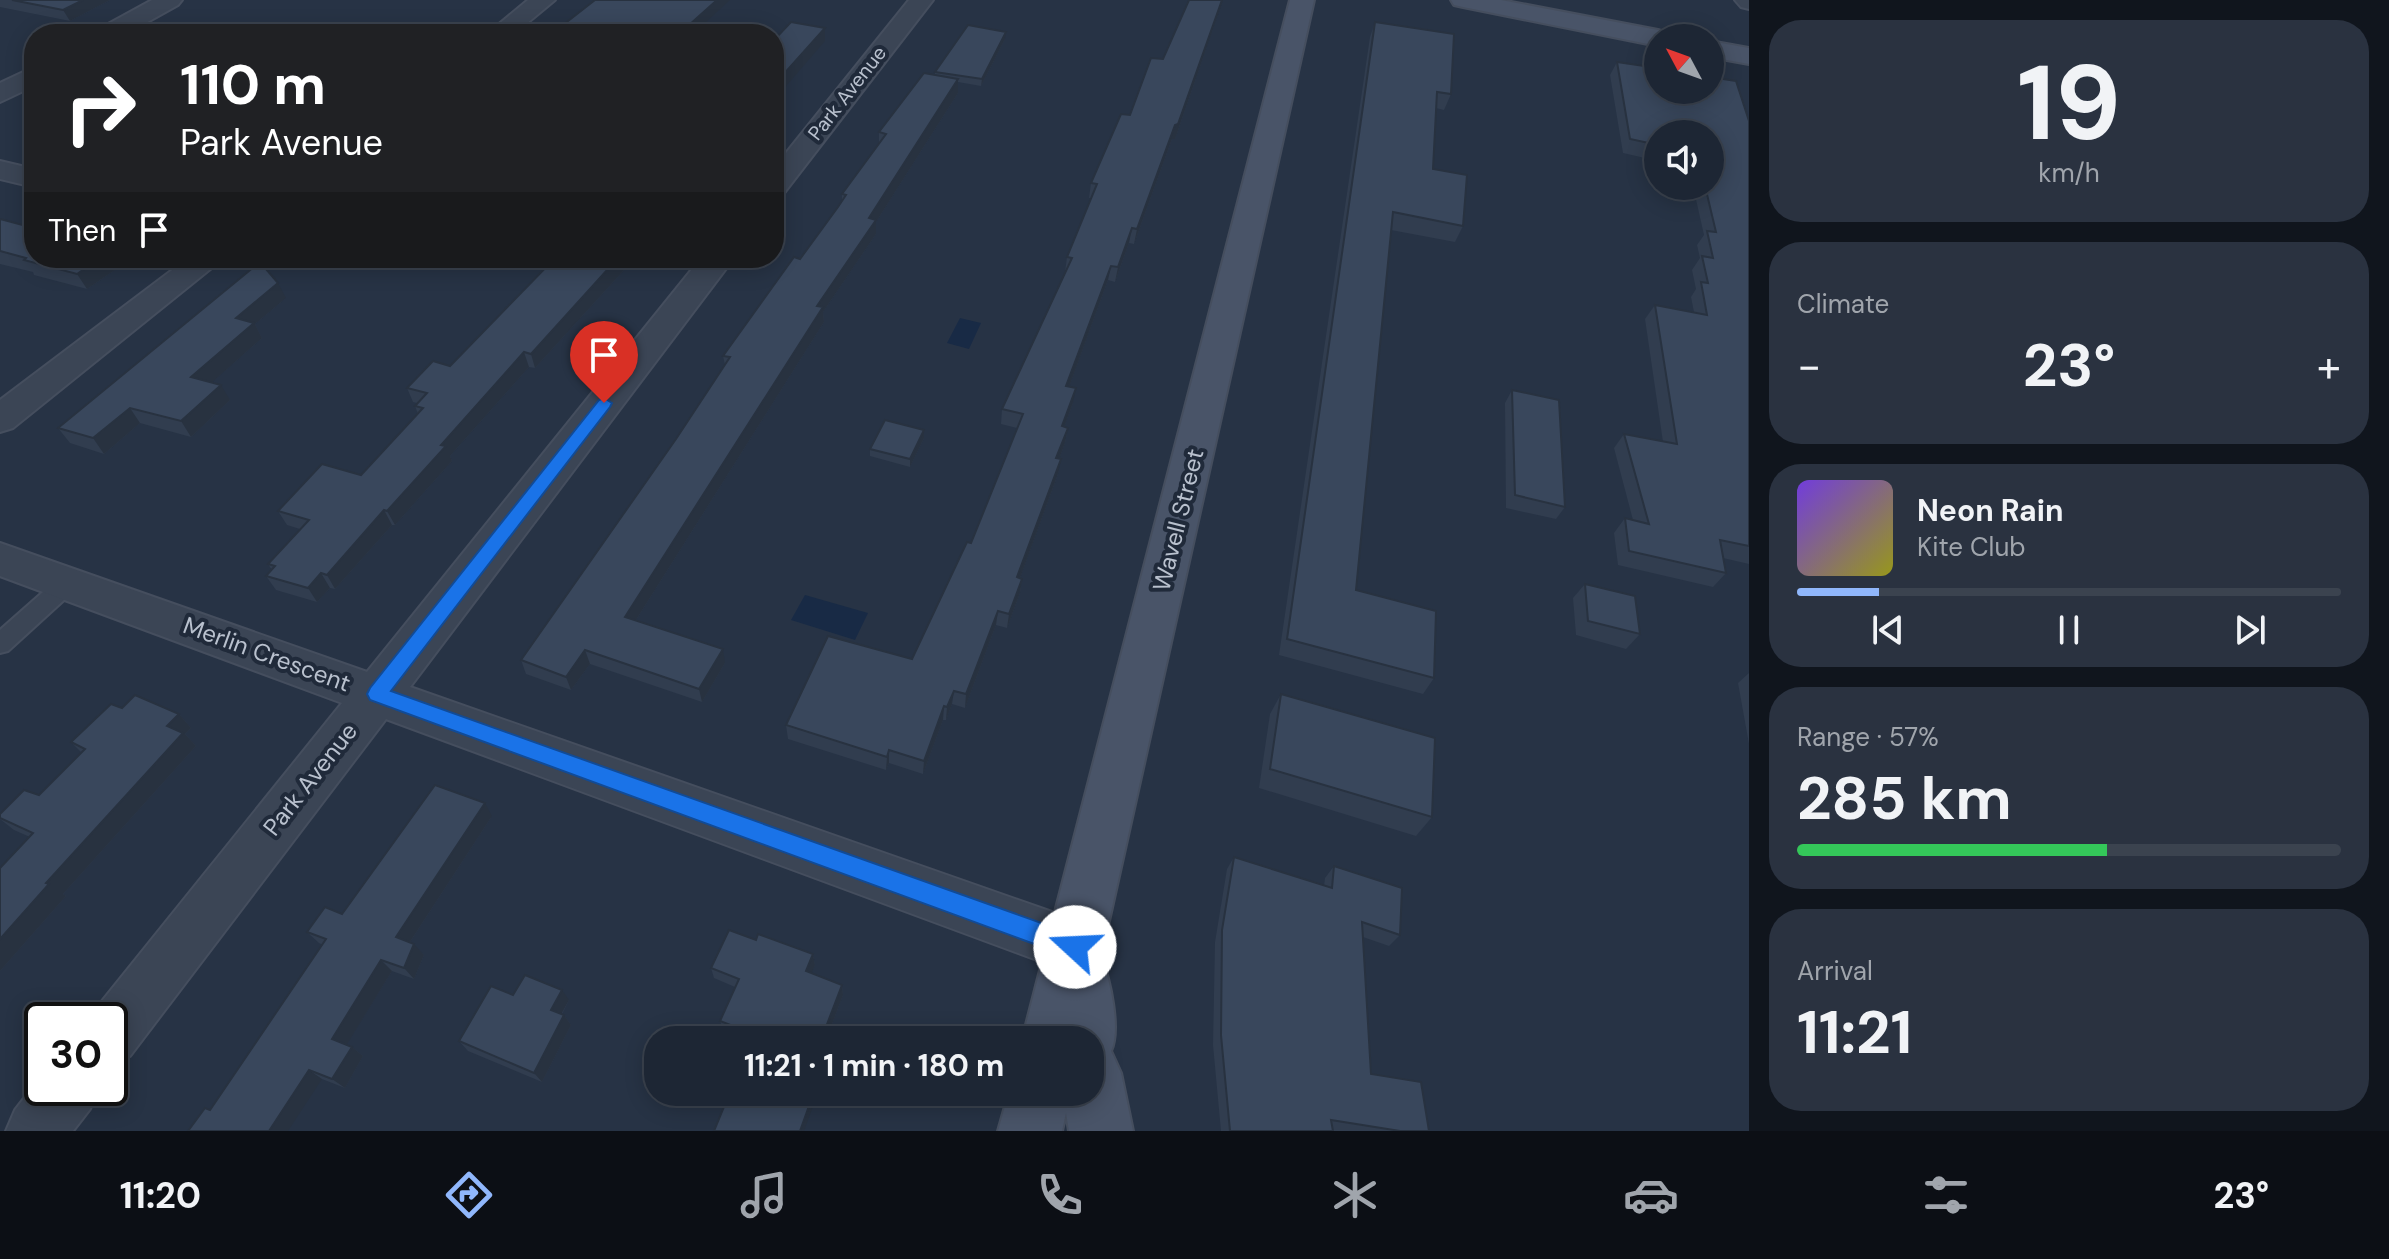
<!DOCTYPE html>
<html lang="en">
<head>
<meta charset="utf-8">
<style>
  body { margin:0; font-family:"DM Sans",sans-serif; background:#2a3240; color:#f1f3f6; height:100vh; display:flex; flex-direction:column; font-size:30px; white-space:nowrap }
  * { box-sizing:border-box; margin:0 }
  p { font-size:26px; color:#a0a5ac }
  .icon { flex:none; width:44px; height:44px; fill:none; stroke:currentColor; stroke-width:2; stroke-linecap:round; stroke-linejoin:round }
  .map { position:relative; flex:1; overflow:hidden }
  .details { display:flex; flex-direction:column; gap:20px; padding:20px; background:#10151d; width:640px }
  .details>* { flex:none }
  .hud { position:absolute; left:24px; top:24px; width:760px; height:244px; border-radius:32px; box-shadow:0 4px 20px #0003,0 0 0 2px #3b434f; background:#202124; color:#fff; overflow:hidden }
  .needle { width:52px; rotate:311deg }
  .tools { position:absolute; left:1644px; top:24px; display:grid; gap:16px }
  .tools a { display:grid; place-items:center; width:80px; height:80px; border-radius:50%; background:#1d2634; box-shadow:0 4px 20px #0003,0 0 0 2px #3b434f; font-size:40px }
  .speed { position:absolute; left:24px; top:1002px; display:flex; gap:16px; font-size:40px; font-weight:700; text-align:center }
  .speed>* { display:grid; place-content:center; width:104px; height:104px; border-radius:50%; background:#1d2634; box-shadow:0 4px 20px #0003,0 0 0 2px #3b434f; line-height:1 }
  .speed .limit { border:4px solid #111; border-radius:12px; background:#fff; color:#111 }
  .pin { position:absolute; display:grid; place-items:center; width:68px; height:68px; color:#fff; margin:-82px -34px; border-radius:50% 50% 50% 0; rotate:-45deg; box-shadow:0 0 8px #0007 }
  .pin .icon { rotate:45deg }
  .me { position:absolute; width:88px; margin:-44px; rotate:290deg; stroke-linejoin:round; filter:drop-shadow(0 0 6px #0008) }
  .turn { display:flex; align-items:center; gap:28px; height:168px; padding:0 24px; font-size:36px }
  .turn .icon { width:104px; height:104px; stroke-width:2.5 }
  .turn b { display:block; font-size:56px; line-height:68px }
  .then { display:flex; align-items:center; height:76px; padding:0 24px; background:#0003; gap:16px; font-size:30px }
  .big { font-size:60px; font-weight:700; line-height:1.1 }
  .details .widget { flex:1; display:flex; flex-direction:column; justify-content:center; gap:12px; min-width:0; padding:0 28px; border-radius:32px; background:#2a3240 }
  .details .dial { align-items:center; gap:0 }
  .dial b { font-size:104px; line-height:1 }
  .song { display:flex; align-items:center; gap:24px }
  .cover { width:96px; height:96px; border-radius:12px; background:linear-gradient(135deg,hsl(260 70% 55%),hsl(60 70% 35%)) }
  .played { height:8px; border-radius:4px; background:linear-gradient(90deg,#90b7fc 15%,#3b434f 15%) }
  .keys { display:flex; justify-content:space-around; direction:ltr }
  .heat { display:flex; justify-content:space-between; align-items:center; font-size:44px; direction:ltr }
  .charge { height:12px; border-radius:6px; background:linear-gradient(90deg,#34c759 57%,#3b434f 0) }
  .trip { position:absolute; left:644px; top:1026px; width:460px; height:80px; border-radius:32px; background:#1d2634; box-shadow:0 4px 20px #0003,0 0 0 2px #3b434f; font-weight:700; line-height:80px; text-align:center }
  .menu { display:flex; height:128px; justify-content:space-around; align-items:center; background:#0c0f15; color:#a0a5ac }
  .menu .icon { width:56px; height:56px }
  .menu .selected { color:#90b7fc }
  .menu b { font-size:36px; color:#f1f3f6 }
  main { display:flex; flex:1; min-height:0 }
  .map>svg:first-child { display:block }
  .water { fill:#182a45 }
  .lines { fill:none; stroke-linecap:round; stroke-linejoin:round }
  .lane-casing { stroke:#454e5e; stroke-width:4 }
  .street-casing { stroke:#454e5e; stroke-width:4 }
  .secondary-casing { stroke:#454e5e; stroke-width:4 }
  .lane { fill:#3b4555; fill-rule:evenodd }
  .street { fill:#3b4555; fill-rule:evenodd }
  .secondary { fill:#495468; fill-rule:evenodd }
  .wall { fill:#313d4f }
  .shaded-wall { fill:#283240 }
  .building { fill:#39475c; stroke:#283240; stroke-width:2 }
  .route { fill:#1a73e8; stroke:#114b97; stroke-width:2 }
  .labels { text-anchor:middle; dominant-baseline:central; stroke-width:8; stroke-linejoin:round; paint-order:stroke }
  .far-street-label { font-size:20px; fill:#b9c1ce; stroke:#202a3a }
  .street-label { font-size:24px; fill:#b9c1ce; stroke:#202a3a }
</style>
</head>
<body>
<main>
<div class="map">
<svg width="1749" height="1131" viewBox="0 0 1749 1131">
  <rect width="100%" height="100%" fill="#273345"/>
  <g class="water">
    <path d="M960,318L981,323L969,349L947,343Z"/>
    <path d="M805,595L868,613L855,640L791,620Z"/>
  </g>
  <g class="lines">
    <defs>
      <path id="lane" d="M68,574L76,577L79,583L76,589L8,651L0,653V630L60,577Z"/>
      <g id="street">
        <path d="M152,0H182L178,5L126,34H96L99,29Z"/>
        <path d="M528,0H555L514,34H487Z"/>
        <path d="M909,0H933L784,193L774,196V168Z"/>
        <path d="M1735,0H1749V9L1741,7Z"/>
        <path d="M34,67V86L0,102V83Z"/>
        <path d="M0,161L34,169V187L0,179Z"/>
        <path d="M188,258H224L13,428L0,432V400Z"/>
        <path d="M701,258H734L410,687L1075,920L1094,928L1102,947L1094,966L1075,974L386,719L130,1056L110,1065V1020H88L90,1016L342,703L0,576V543L367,672Z"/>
        <path d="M42,1075V1088H99L90,1109L73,1131H6L15,1110Z"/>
      </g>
      <g id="secondary">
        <path d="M1290,0H1314L1101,957C1110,979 1121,1029 1111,1051L1121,1073L1133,1131H1069L1066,1113L1062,1131H998L1009,1092H1090V1040H1022Z"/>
        <path d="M1451,0H1501L1658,30L1667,33L1671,38H1658V46L1463,7L1454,5Z"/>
        <path d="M1710,41L1749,48V64L1710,57Z"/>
      </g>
    </defs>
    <use href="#lane" class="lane-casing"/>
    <use href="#street" class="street-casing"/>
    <use href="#secondary" class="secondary-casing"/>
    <use href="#lane" class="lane"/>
    <use href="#street" class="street"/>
    <use href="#secondary" class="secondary"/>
  </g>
  <g class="wall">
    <path d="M0,0H110L70,21L0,7Z"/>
    <path d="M1189,0H1223L1175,139H1172L1134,244L1129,243L1115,282L1108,280L1069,387L1073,403L1064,427L1068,428L1065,443L1059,459L1058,474L1020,578L1022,579L1020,593L1007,628L996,625L965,708L952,704L946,720H943L923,774L889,763L886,770L788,739L786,725L912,659L971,543L1017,428L1001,424L1002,409L1065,272L1067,257L1091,198H1089L1091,183L1163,59Z"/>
    <path d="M1375,22L1451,94L1444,110L1436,108L1433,169L1463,226L1455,242L1391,230L1356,590L1434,678L1423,694L1279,655L1370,37Z"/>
    <path d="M1005,39L981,86L958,82V93L876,222V234L823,312L824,322L636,620L725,663L702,702L590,664L571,690L526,674L521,660L676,439L725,365L723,356L800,259L842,201V194L879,143V132L935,75V72Z"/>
    <path d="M1617,62L1749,121V564L1723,558L1726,573L1713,587L1618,565L1614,533L1625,518L1633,520L1614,448L1624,434L1663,442L1645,319L1655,305L1694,312L1691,297L1696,289L1692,270L1700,258L1697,245L1704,235L1693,186H1710V134H1658V161L1623,153L1610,75Z"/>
    <path d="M0,219L125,263L87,289L34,275L33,272L0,264Z"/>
    <path d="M555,258H635L535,368L529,367L450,456L452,461L395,525H392L335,589L330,588L317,602L276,590L266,576L272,570L268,564L300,529L287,525L278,511L361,475L418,414L415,406L417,403L413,402L407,388L450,366Z"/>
    <path d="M286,298L255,324L262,338L211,383L230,400L191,437L140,423L104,454L70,443L58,428Z"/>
    <path d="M1512,390L1565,507L1556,519L1506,508L1505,403Z"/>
    <path d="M924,438L910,467L870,456V449Z"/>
    <path d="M1585,584L1640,634L1626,649L1576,635L1573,598Z"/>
    <path d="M1749,673V744L1738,683Z"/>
    <path d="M1281,694L1432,817L1416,836L1259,788L1270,714Z"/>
    <path d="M122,708L179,714L191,728L185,734L196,746L63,894L66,896L0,971V868L30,837L14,830L0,819V814L39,795L81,752L71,742Z"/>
    <path d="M492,816L410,942L424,955L414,979L392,971L346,1045L352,1047L363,1056L345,1088L322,1079L210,1110L323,945L319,943L307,932L342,914Z"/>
    <path d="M1234,857L1324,886L1325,878L1334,866L1400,935L1389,946L1363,937L1371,1074L1429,1131H1221L1213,1045L1215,942L1227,869Z"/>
    <path d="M756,940L813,954L815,965L811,973L842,985L843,995L826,1040H747L723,1030L720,1021L735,987L714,978L711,968Z"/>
    <path d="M513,995L569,1000L562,1014L564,1015L571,1025L542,1082L468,1051L459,1041Z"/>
  </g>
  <g class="shaded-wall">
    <path d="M83,0H110L70,21L63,10Z"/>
    <path d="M717,0H730L693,34H679Z"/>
    <path d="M1222,0H1223L1175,139H1172L1134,244L1137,229Z"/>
    <path d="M825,28V41L774,100V85Z"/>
    <path d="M1006,32L1005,39L981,86L982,79Z"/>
    <path d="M958,79V93L876,222V234L823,312L824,322L629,631L625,617L817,306L869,218Z"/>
    <path d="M1132,228L1129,243L1115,282L1118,267Z"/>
    <path d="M100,258H122L125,263L87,289L77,274Z"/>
    <path d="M618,258H635L535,368L531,354Z"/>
    <path d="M1111,266L1108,280L1064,401L1066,386Z"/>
    <path d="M278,283L286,298L255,324L262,338L200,393L191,377L236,318Z"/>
    <path d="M524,352L529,367L450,456L452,461L395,525L387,511L441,445Z"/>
    <path d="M221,385L230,400L191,437L181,421Z"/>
    <path d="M1076,388L1073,403L1059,441L1062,426Z"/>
    <path d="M130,408L140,423L104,454L93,438Z"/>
    <path d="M1068,428L1065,443L1054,473L1056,458Z"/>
    <path d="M924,430V438L910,467V459Z"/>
    <path d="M1061,459L1058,474L1015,592L1017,577Z"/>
    <path d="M384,510L392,525L335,589L327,575Z"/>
    <path d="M321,573L330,588L317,602L308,588Z"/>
    <path d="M1022,579L1020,593L1007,628L1009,614Z"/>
    <path d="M998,611L996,625L965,708L966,694Z"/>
    <path d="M723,649L725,663L702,702L699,689Z"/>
    <path d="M585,650L590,664L571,690L566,677Z"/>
    <path d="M954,691L952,704L946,720L947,707Z"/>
    <path d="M944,706L943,720L923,774L924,761Z"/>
    <path d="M179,714L191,728L185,734L196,746L63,894L66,896L0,971V939L46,883L167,726Z"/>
    <path d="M889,750V763L886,770L887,757Z"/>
    <path d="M485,803L492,816L406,948L396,937Z"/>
    <path d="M414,944L424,955L414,979L404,968Z"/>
    <path d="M813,954L815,965L808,982L806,971Z"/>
    <path d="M381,960L392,971L344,1049L332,1039Z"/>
    <path d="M842,985L843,995L826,1040H821Z"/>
    <path d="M562,990L569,1000L558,1020L551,1010Z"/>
    <path d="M564,1015L571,1025L542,1082L534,1073Z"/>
    <path d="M352,1047L363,1056L345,1088L332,1079Z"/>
    <path d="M309,1070L322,1079L288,1131H269Z"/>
    <path d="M814,1092H817V1095L804,1131H800Z"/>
  </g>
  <g class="building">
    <path d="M12,0H83L63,10Z"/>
    <path d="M595,0H717L679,34H564L554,32Z"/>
    <path d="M1189,0H1222L1178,124L1175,125L1137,229L1132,228L1118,267L1111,266L1066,386L1076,388L1062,426L1068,428L1056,458L1061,459L1017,577L1022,579L1009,614L998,611L966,694L954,691L947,707L944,706L924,761L889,750L887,757L786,725L828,636L912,659L967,542L971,543L1023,414L1002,409L1072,258L1067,257L1097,184L1091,183L1121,114L1130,115L1151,58L1163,59Z"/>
    <path d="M791,22L825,28L774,85V40Z"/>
    <path d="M1375,22L1454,34L1451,94L1437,92L1433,169L1467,175L1463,226L1393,212L1356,590L1436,611L1434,678L1287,639Z"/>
    <path d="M968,25L1006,32L982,79L935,72Z"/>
    <path d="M1617,62L1658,68V90H1710V77L1736,81L1749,121V546L1720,540L1726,573L1629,551L1625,518L1649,524L1624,434L1677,444L1655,305L1707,315L1701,282L1708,283L1702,256L1713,258L1707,231L1716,232L1705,186H1710V134H1658V145L1630,139Z"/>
    <path d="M924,73L958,79L869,218L876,220L817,306L823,307L625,617L723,649L699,689L585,650L566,677L521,660L676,439L730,357L723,356L794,257L800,259L838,207L846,195L842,194L886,134L879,132Z"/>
    <path d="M0,219L34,228V258H100L77,274L24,260L26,258L0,251Z"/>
    <path d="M555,258H618L531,354L524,352L441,445L446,446L387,511L384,510L327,575L321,573L308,588L266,576L275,566L268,564L309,520L278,511L322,464L361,475L423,408L415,406L427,393L407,388L433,361L450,366Z"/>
    <path d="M260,262L278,283L236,318L254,323L191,377L221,385L181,421L130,408L93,438L58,428Z"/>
    <path d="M1512,390L1559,400L1565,507L1515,495Z"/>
    <path d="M885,420L924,430L910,459L870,449Z"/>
    <path d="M1585,584L1635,596L1640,634L1588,621Z"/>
    <path d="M1281,694L1435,738L1432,817L1270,769Z"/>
    <path d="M135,695L179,714L167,726L183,733L46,883L49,884L0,939V868L33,833L0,818V814L24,790L39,795L85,749L71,742L111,704L122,708Z"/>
    <path d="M435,785L485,803L396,937L414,944L404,968L381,960L332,1039L352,1047L332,1079L309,1070L269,1131H188L205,1108L210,1110L326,939L307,932L325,907L342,914Z"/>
    <path d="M1234,857L1332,888L1334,866L1402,888L1400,935L1362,922L1371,1074L1421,1082L1429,1131H1400L1331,1120L1333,1131H1230L1221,1035L1222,930Z"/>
    <path d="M729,930L756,940L758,934L813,954L806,971L842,985L821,1040H752L754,1034L720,1021L739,979L711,968Z"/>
    <path d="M525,975L562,990L551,1010L564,1015L534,1073L459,1041L491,986L513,995Z"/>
    <path d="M730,1092H814L800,1131H714Z"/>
  </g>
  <path class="route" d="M604,398L612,403L610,407L391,691L1075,935L1083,939L1086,947L1083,955L1075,959L370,700L367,694L370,688L599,400Z"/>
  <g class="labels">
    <g class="far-street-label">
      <text transform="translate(847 93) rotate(-52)">Park Avenue</text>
    </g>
    <g class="street-label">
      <text transform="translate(1178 520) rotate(-76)">Wavell Street</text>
      <text transform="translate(267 654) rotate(20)">Merlin Crescent</text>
      <text transform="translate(310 779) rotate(-52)">Park Avenue</text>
    </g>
  </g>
</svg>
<div class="tools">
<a><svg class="needle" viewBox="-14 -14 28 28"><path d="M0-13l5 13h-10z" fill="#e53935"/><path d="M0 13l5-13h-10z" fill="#a0a5ac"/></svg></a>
<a><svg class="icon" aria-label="sound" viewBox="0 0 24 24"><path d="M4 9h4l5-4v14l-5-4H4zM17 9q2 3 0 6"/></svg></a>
</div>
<div class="speed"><div class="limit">30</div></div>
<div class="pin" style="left:604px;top:403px;background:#d93025"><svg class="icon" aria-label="arrive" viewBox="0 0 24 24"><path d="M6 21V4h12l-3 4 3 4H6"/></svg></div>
<svg class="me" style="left:1075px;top:947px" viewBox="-20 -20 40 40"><circle r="19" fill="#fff"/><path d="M0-13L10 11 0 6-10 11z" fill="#1a73e8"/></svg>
<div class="trip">11:21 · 1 min · 180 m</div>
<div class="hud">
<div class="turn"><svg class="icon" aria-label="right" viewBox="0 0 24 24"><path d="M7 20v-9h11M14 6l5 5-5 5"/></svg><div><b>110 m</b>Park Avenue</div></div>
<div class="then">Then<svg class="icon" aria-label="arrive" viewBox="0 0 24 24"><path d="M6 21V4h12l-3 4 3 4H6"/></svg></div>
</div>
</div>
<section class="details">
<div class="widget dial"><b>19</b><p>km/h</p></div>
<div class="widget"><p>Climate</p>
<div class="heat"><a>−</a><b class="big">23°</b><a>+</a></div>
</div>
<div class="widget">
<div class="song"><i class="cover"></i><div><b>Neon Rain</b><p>Kite Club</p></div></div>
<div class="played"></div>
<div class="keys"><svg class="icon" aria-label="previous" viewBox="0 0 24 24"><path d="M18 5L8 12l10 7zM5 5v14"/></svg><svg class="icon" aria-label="pause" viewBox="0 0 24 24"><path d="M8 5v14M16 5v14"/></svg><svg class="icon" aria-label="next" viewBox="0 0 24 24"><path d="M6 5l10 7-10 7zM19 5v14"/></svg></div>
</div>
<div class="widget"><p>Range · 57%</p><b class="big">285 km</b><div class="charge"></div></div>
<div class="widget"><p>Arrival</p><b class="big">11:21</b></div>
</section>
</main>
<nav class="menu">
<b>11:20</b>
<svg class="icon selected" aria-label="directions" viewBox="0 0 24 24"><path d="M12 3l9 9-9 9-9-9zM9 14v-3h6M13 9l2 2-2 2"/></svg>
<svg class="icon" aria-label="music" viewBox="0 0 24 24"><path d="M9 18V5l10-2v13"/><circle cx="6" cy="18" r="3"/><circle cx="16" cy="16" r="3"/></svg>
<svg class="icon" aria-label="phone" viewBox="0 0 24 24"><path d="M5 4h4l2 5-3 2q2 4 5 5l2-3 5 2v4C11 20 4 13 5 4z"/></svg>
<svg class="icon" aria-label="climate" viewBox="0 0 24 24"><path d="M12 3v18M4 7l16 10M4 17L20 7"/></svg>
<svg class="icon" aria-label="car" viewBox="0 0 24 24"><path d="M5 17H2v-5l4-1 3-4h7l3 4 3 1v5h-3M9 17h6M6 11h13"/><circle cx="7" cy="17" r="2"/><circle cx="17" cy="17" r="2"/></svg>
<svg class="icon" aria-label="filters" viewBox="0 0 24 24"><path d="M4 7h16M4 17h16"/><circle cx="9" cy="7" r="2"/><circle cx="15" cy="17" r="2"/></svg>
<b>23°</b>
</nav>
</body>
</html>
